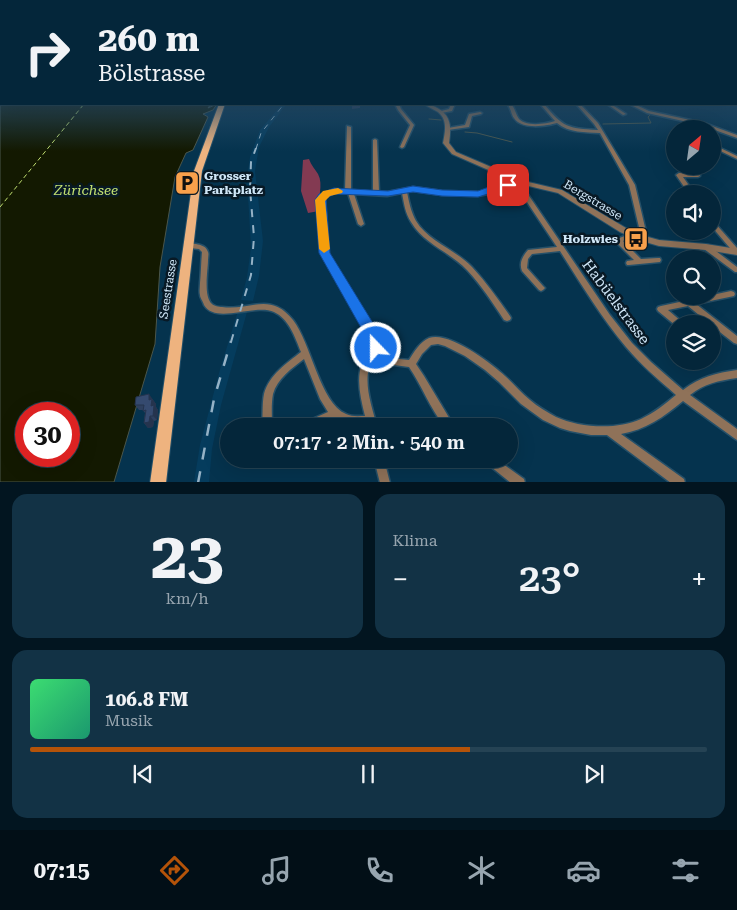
<!DOCTYPE html>
<html lang="de">
<head>
<meta charset="utf-8">
<style>
  body { margin:0; font-family:"Roboto Serif",serif; background:#123245; color:#f1f3f6; height:100vh; display:flex; flex-direction:column; font-size:19px; white-space:nowrap }
  * { box-sizing:border-box; margin:0 }
  p { font-size:16px; color:#97a5af }
  .icon { flex:none; width:28px; height:28px; fill:none; stroke:currentColor; stroke-width:2; stroke-linecap:round; stroke-linejoin:round }
  .map { position:relative; height:482px; overflow:hidden }
  .panel { display:flex; flex-direction:column; gap:12px; padding:12px; background:#021520; flex:1 }
  .panel>* { flex:none }
  .guide { position:absolute; left:0px; top:0px; width:738px; height:105px; box-shadow:0 5px 20px #0002,0 0 0 1px #254354; background:#04263a; color:#f1f3f6; overflow:hidden }
  .needle { width:32px; rotate:29deg }
  .controls { position:absolute; left:666px; top:120px; display:grid; gap:10px }
  .controls a { display:grid; place-items:center; width:55px; height:55px; border-radius:50%; background:#04263a; box-shadow:0 5px 20px #0002,0 0 0 1px #254354; font-size:25px }
  .speed { position:absolute; left:15px; top:402px; display:flex; gap:10px; font-size:25px; font-weight:700; text-align:center }
  .speed>* { display:grid; place-content:center; width:65px; height:65px; border-radius:50%; background:#04263a; box-shadow:0 5px 20px #0002,0 0 0 1px #254354; line-height:1 }
  .speed .limit { border:8px solid #d22; background:#fff; color:#111 }
  .pin { position:absolute; display:grid; place-items:center; width:42px; height:42px; color:#fff; margin:-21px; border-radius:10px; box-shadow:0 2px 8px #0006 }
  .me { position:absolute; width:55px; margin:-28px; rotate:338deg; stroke-linejoin:round; filter:drop-shadow(0 0 4px #0008) }
  .turn { display:flex; align-items:center; gap:18px; height:105px; padding:0 15px; font-size:22px }
  .turn .icon { width:65px; height:65px; stroke-width:2.5 }
  .turn b { display:block; font-size:35px; line-height:42px }
  .big { font-size:38px; font-weight:600; line-height:1.1 }
  .panel .widget { flex:1; display:flex; flex-direction:column; justify-content:center; gap:8px; min-width:0; padding:0 18px; border-radius:15px; background:#123245 }
  .panel .dial { align-items:center; gap:0 }
  .dial b { font-size:65px; line-height:1 }
  .song { display:flex; align-items:center; gap:15px }
  .cover { width:60px; height:60px; border-radius:8px; background:linear-gradient(135deg,hsl(140 70% 55%),hsl(160 70% 35%)) }
  .played { height:5px; border-radius:2px; background:linear-gradient(90deg,#b45309 65%,#254354 65%) }
  .keys { display:flex; justify-content:space-around; direction:ltr }
  .heat { display:flex; justify-content:space-between; align-items:center; font-size:28px; direction:ltr }
  .panel .tiles { flex:1; display:grid; gap:12px; grid-template-columns:1fr 1fr }
  .widget:last-child { grid-column:span 2 }
  .trip { position:absolute; left:220px; top:418px; width:298px; height:50px; border-radius:25px; background:#04263a; box-shadow:0 5px 20px #0002,0 0 0 1px #254354; font-weight:600; line-height:50px; text-align:center }
  .tabs { display:flex; height:80px; justify-content:space-around; align-items:center; background:#020f17; color:#97a5af }
  .tabs .icon { width:35px; height:35px }
  .tabs .on { color:#b45309 }
  .tabs b { font-size:22px; color:#f1f3f6 }
  .map>svg:first-child { display:block }
  .built { fill:#053c5d }
  .green { fill:#833a52 }
  .water { fill:#131901; stroke:#4b564b; fill-rule:evenodd }
  .lines { fill:none; stroke-linecap:round; stroke-linejoin:round }
  .stream { stroke:#4b564b; stroke-width:1 }
  .ferry { stroke:#c2e070; stroke-width:1; stroke-dasharray:4.5 3; stroke-linecap:butt }
  .minor-casing { stroke:#255069; stroke-width:3 }
  .tertiary-casing { stroke:#255069; stroke-width:2 }
  .primary-casing { stroke:#255069; stroke-width:2 }
  .minor { fill:#8f7259; fill-rule:evenodd }
  .tertiary { fill:#8f7259; fill-rule:evenodd }
  .primary { fill:#eeb37f; fill-rule:evenodd }
  .rail-far2 { stroke:#95b2c6; stroke-width:1; stroke-dasharray:5.5 5.5; stroke-linecap:butt }
  .rail-far1 { stroke:#95b2c6; stroke-width:2; stroke-dasharray:8 8; stroke-linecap:butt }
  .rail { stroke:#95b2c6; stroke-width:2.5; stroke-dasharray:12 12; stroke-linecap:butt }
  .wall { fill:#2e405f }
  .shaded-wall { fill:#25344e }
  .building { fill:#354a6f; stroke:#25344e }
  .route { fill:#1a73e8; stroke:#114b97 }
  .slow { fill:#f59e0b }
  .labels { text-anchor:middle; dominant-baseline:central; stroke-width:5; stroke-linejoin:round; paint-order:stroke }
  .poi-label { font-size:12px; font-weight:bold; fill:#cfe6f7; stroke:#081925; text-anchor:start }
  .street-label { font-size:12px; fill:#cfe6f7; stroke:#081925 }
  .water-label { font-size:14px; font-style:italic; fill:#c2e070; stroke:#081925 }
  .near-street-label { font-size:15px; fill:#cfe6f7; stroke:#081925 }
</style>
</head>
<body>
<div class="map">
<svg width="737" height="483" viewBox="0 0 737 483">
  <rect width="100%" height="100%" fill="#05334e"/>
  <g class="built">
    <path d="M282,104H287L269,127L259,147L255,171L263,241L259,276L253,301L241,300L247,277L251,248L247,178L250,157L260,130Z"/>
    <path d="M247,312L221,405L212,449L209,482H194L200,445L219,373L237,314Z"/>
  </g>
  <path class="green" d="M309,159C311,165 315,169 318,174C324,185 317,199 319,211L308,213L301,191L303,160Z"/>
  <path class="water" d="M0,83L1,104H211L208,108L217,104L213,110L203,114L208,117L193,150L186,153L175,177L160,267L155,344L114,482H0ZM26,414H69V456H26Z"/>
  <g class="lines">
    <g class="stream">
      <path d="M429,119L441,120"/>
      <path d="M603,124L651,123L648,117L650,115"/>
      <path d="M465,132L477,133L512,142"/>
    </g>
    <path class="ferry" d="M0,207L84,104"/>
    <defs>
      <g id="minor">
        <path d="M395,104H399L401,109L414,125L404,147L402,148L400,147L410,125L398,110Z"/>
        <path d="M451,104H455L452,111L441,113V111L449,109Z"/>
        <path d="M507,104H511L512,105C515,109 516,115 519,119C527,127 545,124 555,121L540,104H544C564,128 567,128 598,130L594,124L576,104H580L598,123L635,185L648,240L647,241L645,242L642,240L629,185L600,133C585,132 569,133 557,123C546,126 522,130 514,118C511,114 511,108 507,104Z"/>
        <path d="M607,104H611L626,114L623,115Z"/>
        <path d="M629,104H634L649,111L704,123L737,135V138L701,125L647,113Z"/>
        <path d="M480,112L482,113L481,114L472,116L469,127L448,130L446,129L448,128L465,125L469,114Z"/>
        <path d="M347,126L351,127V190H352L373,192V140L375,139L377,140L379,192H387L413,187L442,191L478,192H485L498,185L519,184L520,183H524L525,190L610,315L632,343L651,362L683,390C700,377 716,373 737,370V378C718,381 705,383 690,395L737,429V440L734,438L683,401C664,417 645,430 621,434L684,479L685,483H671L607,435H591L570,431L560,428L543,420L521,404L499,382L485,370L465,356L445,346L438,344L431,345L422,354L416,364L424,376L454,426H444C430,408 422,386 409,367L394,365L377,353C359,373 371,403 377,426C363,426 348,427 335,418L316,426H301L303,423L328,412L320,399L304,359C292,368 277,379 273,394C271,405 272,416 272,426H262C263,416 262,404 264,394C269,375 287,363 301,352C295,337 289,319 274,312C255,303 216,325 204,305C203,301 200,298 200,295C199,291 200,287 200,283C201,273 201,263 202,252L199,249L189,248L186,246C189,243 192,244 196,244C201,245 206,246 208,252C209,254 208,257 208,260C208,270 203,296 212,304C214,306 219,307 222,307C250,311 270,291 293,320C311,343 320,403 346,414C352,417 359,416 365,416C359,392 353,367 372,347L367,333L322,253L317,200C327,190 332,189 345,190ZM519,188V190L557,247L528,250C522,257 519,263 522,271L539,290L541,291L543,290L545,288L543,286L527,268L528,259L532,254L560,251C581,284 601,317 626,347C641,365 659,380 676,395C665,404 654,413 641,419C617,430 580,428 556,417C547,412 538,407 530,400C521,393 514,384 505,376C491,363 449,331 429,338C420,342 414,352 409,360L399,359L379,346L374,330L328,253L323,200C332,191 335,193 348,193L358,224L361,226L364,224L354,194L387,196L402,193C404,203 405,213 411,222C424,244 450,252 467,270C481,285 493,303 504,320L507,321L510,320L511,318L510,316C498,299 486,282 472,267C456,250 428,241 416,221C411,212 409,202 407,192L413,191L442,195L478,196L488,194L499,189Z"/>
        <path d="M712,144L737,156V159L712,147Z"/>
        <path d="M679,173L700,174V176L698,177H683L695,194H689L676,175Z"/>
        <path d="M712,221L714,222L737,248V254H735L712,227Z"/>
        <path d="M632,233L634,234L635,235L634,236L623,241L641,259L658,258H660L661,260L660,262L629,265H627L626,263L627,261L634,260L618,244L616,240L617,239Z"/>
        <path d="M704,245H708L737,267V272H735L704,249L703,247Z"/>
        <path d="M731,291L734,292L735,294L734,296L696,304L737,336V344L734,343L712,326V324H710L688,306L668,310L682,322L683,324H675V325L658,311L657,309L658,307L661,306L707,296H712V295Z"/>
        <path d="M374,459H384L390,483H380Z"/>
        <path d="M483,459H496L524,479L525,483H511L485,462Z"/>
      </g>
      <path id="tertiary" d="M424,104C430,104 434,106 439,109C452,117 451,129 449,143L456,152L524,181L562,190L626,228L641,235L659,240L706,244L737,249V255L706,250L659,246L635,239L620,232L558,193L520,184L452,154L443,143C445,132 448,120 438,112C433,109 428,107 424,104Z"/>
      <path id="primary" d="M219,104H225L202,171L166,483H150L194,171Z"/>
    </defs>
    <use href="#minor" class="minor-casing"/>
    <use href="#tertiary" class="tertiary-casing"/>
    <use href="#primary" class="primary-casing"/>
    <use href="#minor" class="minor"/>
    <use href="#tertiary" class="tertiary"/>
    <use href="#primary" class="primary"/>
    <path class="rail-far2" d="M256,149L261,133L284,104"/>
    <path class="rail-far1" d="M231,342L251,275L254,237L250,189L251,162L256,148"/>
    <path class="rail" d="M198,483L214,399L231,341"/>
  </g>
  <g class="wall">
    <path d="M352,104H360V108L352,109Z"/>
    <path d="M153,399V400L156,404V407L158,410L157,420L154,421L153,427L148,428L144,423L145,413L143,410H139L135,405Z"/>
  </g>
  <g class="shaded-wall">
    <path d="M149,394L156,404V407L158,410L157,420L153,416L151,406L149,400Z"/>
    <path d="M150,416L154,421L153,427L148,428L144,423Z"/>
  </g>
  <path class="building" d="M149,394V400L152,399L151,406L154,405L153,416H150L149,422L144,423L146,410L143,411L144,405H135L136,397Z"/>
  <linearGradient id="sky" x2="0" y2="1"><stop stop-color="#031c2b"/><stop offset="0.55" stop-color="#2a506e"/><stop offset="1" stop-color="#2a506e" stop-opacity="0"/></linearGradient>
  <rect width="737" height="151" fill="url(#sky)"/>
  <path class="route" d="M508,182L511,183V187L478,197L442,196L413,192L388,196L335,194L326,198L330,253L376,328L383,348L381,352L376,354L371,352L364,333L319,253L315,200L319,194L334,188L388,191L413,186L442,190L478,191L494,185Z"/>
  <path class="slow" d="M338,188L343,191L342,193L330,196L325,201L330,249L324,253L319,249L315,200L323,191Z"/>
  <defs>
    <symbol id="parking-square" viewBox="-11 -11 22 22"><rect x="-9" y="-9" width="18" height="18" rx="4" fill="#f8a04b" stroke="#081925"/><path d="M-3.5-5.5H1a3.5 3.5 0 0 1 0 7H-1V5.5H-3.5ZM-1-3.4V-.6H.8a1.4 1.4 0 0 0 0-2.8Z" fill="#111"/></symbol>
    <symbol id="bus-square" viewBox="-11 -11 22 22"><rect x="-9" y="-9" width="18" height="18" rx="4" fill="#f8a04b" stroke="#081925"/><path d="M-5-6H5V4H4V6H2V4H-2V6H-4V4H-5ZM-3.5-4V0h7V-4ZM-3.5 1.2v1.5H-2V1.2ZM2 1.2v1.5H3.5V1.2Z" fill="#111"/></symbol>
  </defs>
  <g fill-rule="evenodd">
    <use href="#parking-square" x="173" y="169" width="28" height="28"/>
    <use href="#bus-square" x="622" y="225" width="28" height="28"/>
  </g>
  <g class="labels">
    <g class="poi-label">
      <text x="204" y="176">Grosser<tspan x="204" dy="14">Parkplatz</tspan></text>
      <text x="618" y="239" text-anchor="end">Holzwies</text>
    </g>
    <g class="street-label">
      <text transform="translate(593 200) rotate(31)">Bergstrasse</text>
      <text transform="translate(168 289) rotate(-81)">Seestrasse</text>
    </g>
    <g class="water-label">
      <text x="86" y="190">Zürichsee</text>
    </g>
    <g class="near-street-label">
      <text transform="translate(616 302) rotate(53)">Habüelstrasse</text>
    </g>
  </g>
</svg>
<div class="controls">
<a><svg class="needle" viewBox="-14 -14 28 28"><path d="M0-13l5 13h-10z" fill="#e53935"/><path d="M0 13l5-13h-10z" fill="#97a5af"/></svg></a>
<a><svg class="icon" aria-label="sound" viewBox="0 0 24 24"><path d="M4 9h4l5-4v14l-5-4H4zM17 9q2 3 0 6"/></svg></a>
<a><svg class="icon" aria-label="search" viewBox="0 0 24 24"><circle cx="10" cy="10" r="6"/><path d="M15 15l6 6"/></svg></a>
<a><svg class="icon" aria-label="layers" viewBox="0 0 24 24"><path d="M12 4l9 5-9 5-9-5zM3 14l9 5 9-5"/></svg></a>
</div>
<div class="speed"><div class="limit">30</div></div>
<div class="pin" style="left:508px;top:185px;background:#d93025"><svg class="icon" aria-label="arrive" viewBox="0 0 24 24"><path d="M6 21V4h12l-3 4 3 4H6"/></svg></div>
<svg class="me" style="left:376px;top:348px" viewBox="-20 -20 40 40"><circle r="17" fill="#1a73e8" stroke="#fff" stroke-width="3"/><path d="M0-11L8 9 0 5-8 9z" fill="#fff"/></svg>
<div class="trip">07:17 · 2 Min. · 540 m</div>
<div class="guide">
<div class="turn"><svg class="icon" aria-label="right" viewBox="0 0 24 24"><path d="M7 20v-9h11M14 6l5 5-5 5"/></svg><div><b>260 m</b>Bölstrasse</div></div>
</div>
</div>
<section class="panel">
<div class="tiles">
<div class="widget dial"><b>23</b><p>km/h</p></div>
<div class="widget"><p>Klima</p>
<div class="heat"><a>−</a><b class="big">23°</b><a>+</a></div>
</div>
<div class="widget">
<div class="song"><i class="cover"></i><div><b>106.8 FM</b><p>Musik</p></div></div>
<div class="played"></div>
<div class="keys"><svg class="icon" aria-label="previous" viewBox="0 0 24 24"><path d="M18 5L8 12l10 7zM5 5v14"/></svg><svg class="icon" aria-label="pause" viewBox="0 0 24 24"><path d="M8 5v14M16 5v14"/></svg><svg class="icon" aria-label="next" viewBox="0 0 24 24"><path d="M6 5l10 7-10 7zM19 5v14"/></svg></div>
</div>
</div>
</section>
<nav class="tabs">
<b>07:15</b>
<svg class="icon on" aria-label="directions" viewBox="0 0 24 24"><path d="M12 3l9 9-9 9-9-9zM9 14v-3h6M13 9l2 2-2 2"/></svg>
<svg class="icon" aria-label="music" viewBox="0 0 24 24"><path d="M9 18V5l10-2v13"/><circle cx="6" cy="18" r="3"/><circle cx="16" cy="16" r="3"/></svg>
<svg class="icon" aria-label="phone" viewBox="0 0 24 24"><path d="M5 4h4l2 5-3 2q2 4 5 5l2-3 5 2v4C11 20 4 13 5 4z"/></svg>
<svg class="icon" aria-label="climate" viewBox="0 0 24 24"><path d="M12 3v18M4 7l16 10M4 17L20 7"/></svg>
<svg class="icon" aria-label="car" viewBox="0 0 24 24"><path d="M5 17H2v-5l4-1 3-4h7l3 4 3 1v5h-3M9 17h6M6 11h13"/><circle cx="7" cy="17" r="2"/><circle cx="17" cy="17" r="2"/></svg>
<svg class="icon" aria-label="filters" viewBox="0 0 24 24"><path d="M4 7h16M4 17h16"/><circle cx="9" cy="7" r="2"/><circle cx="15" cy="17" r="2"/></svg>
</nav>
</body>
</html>
